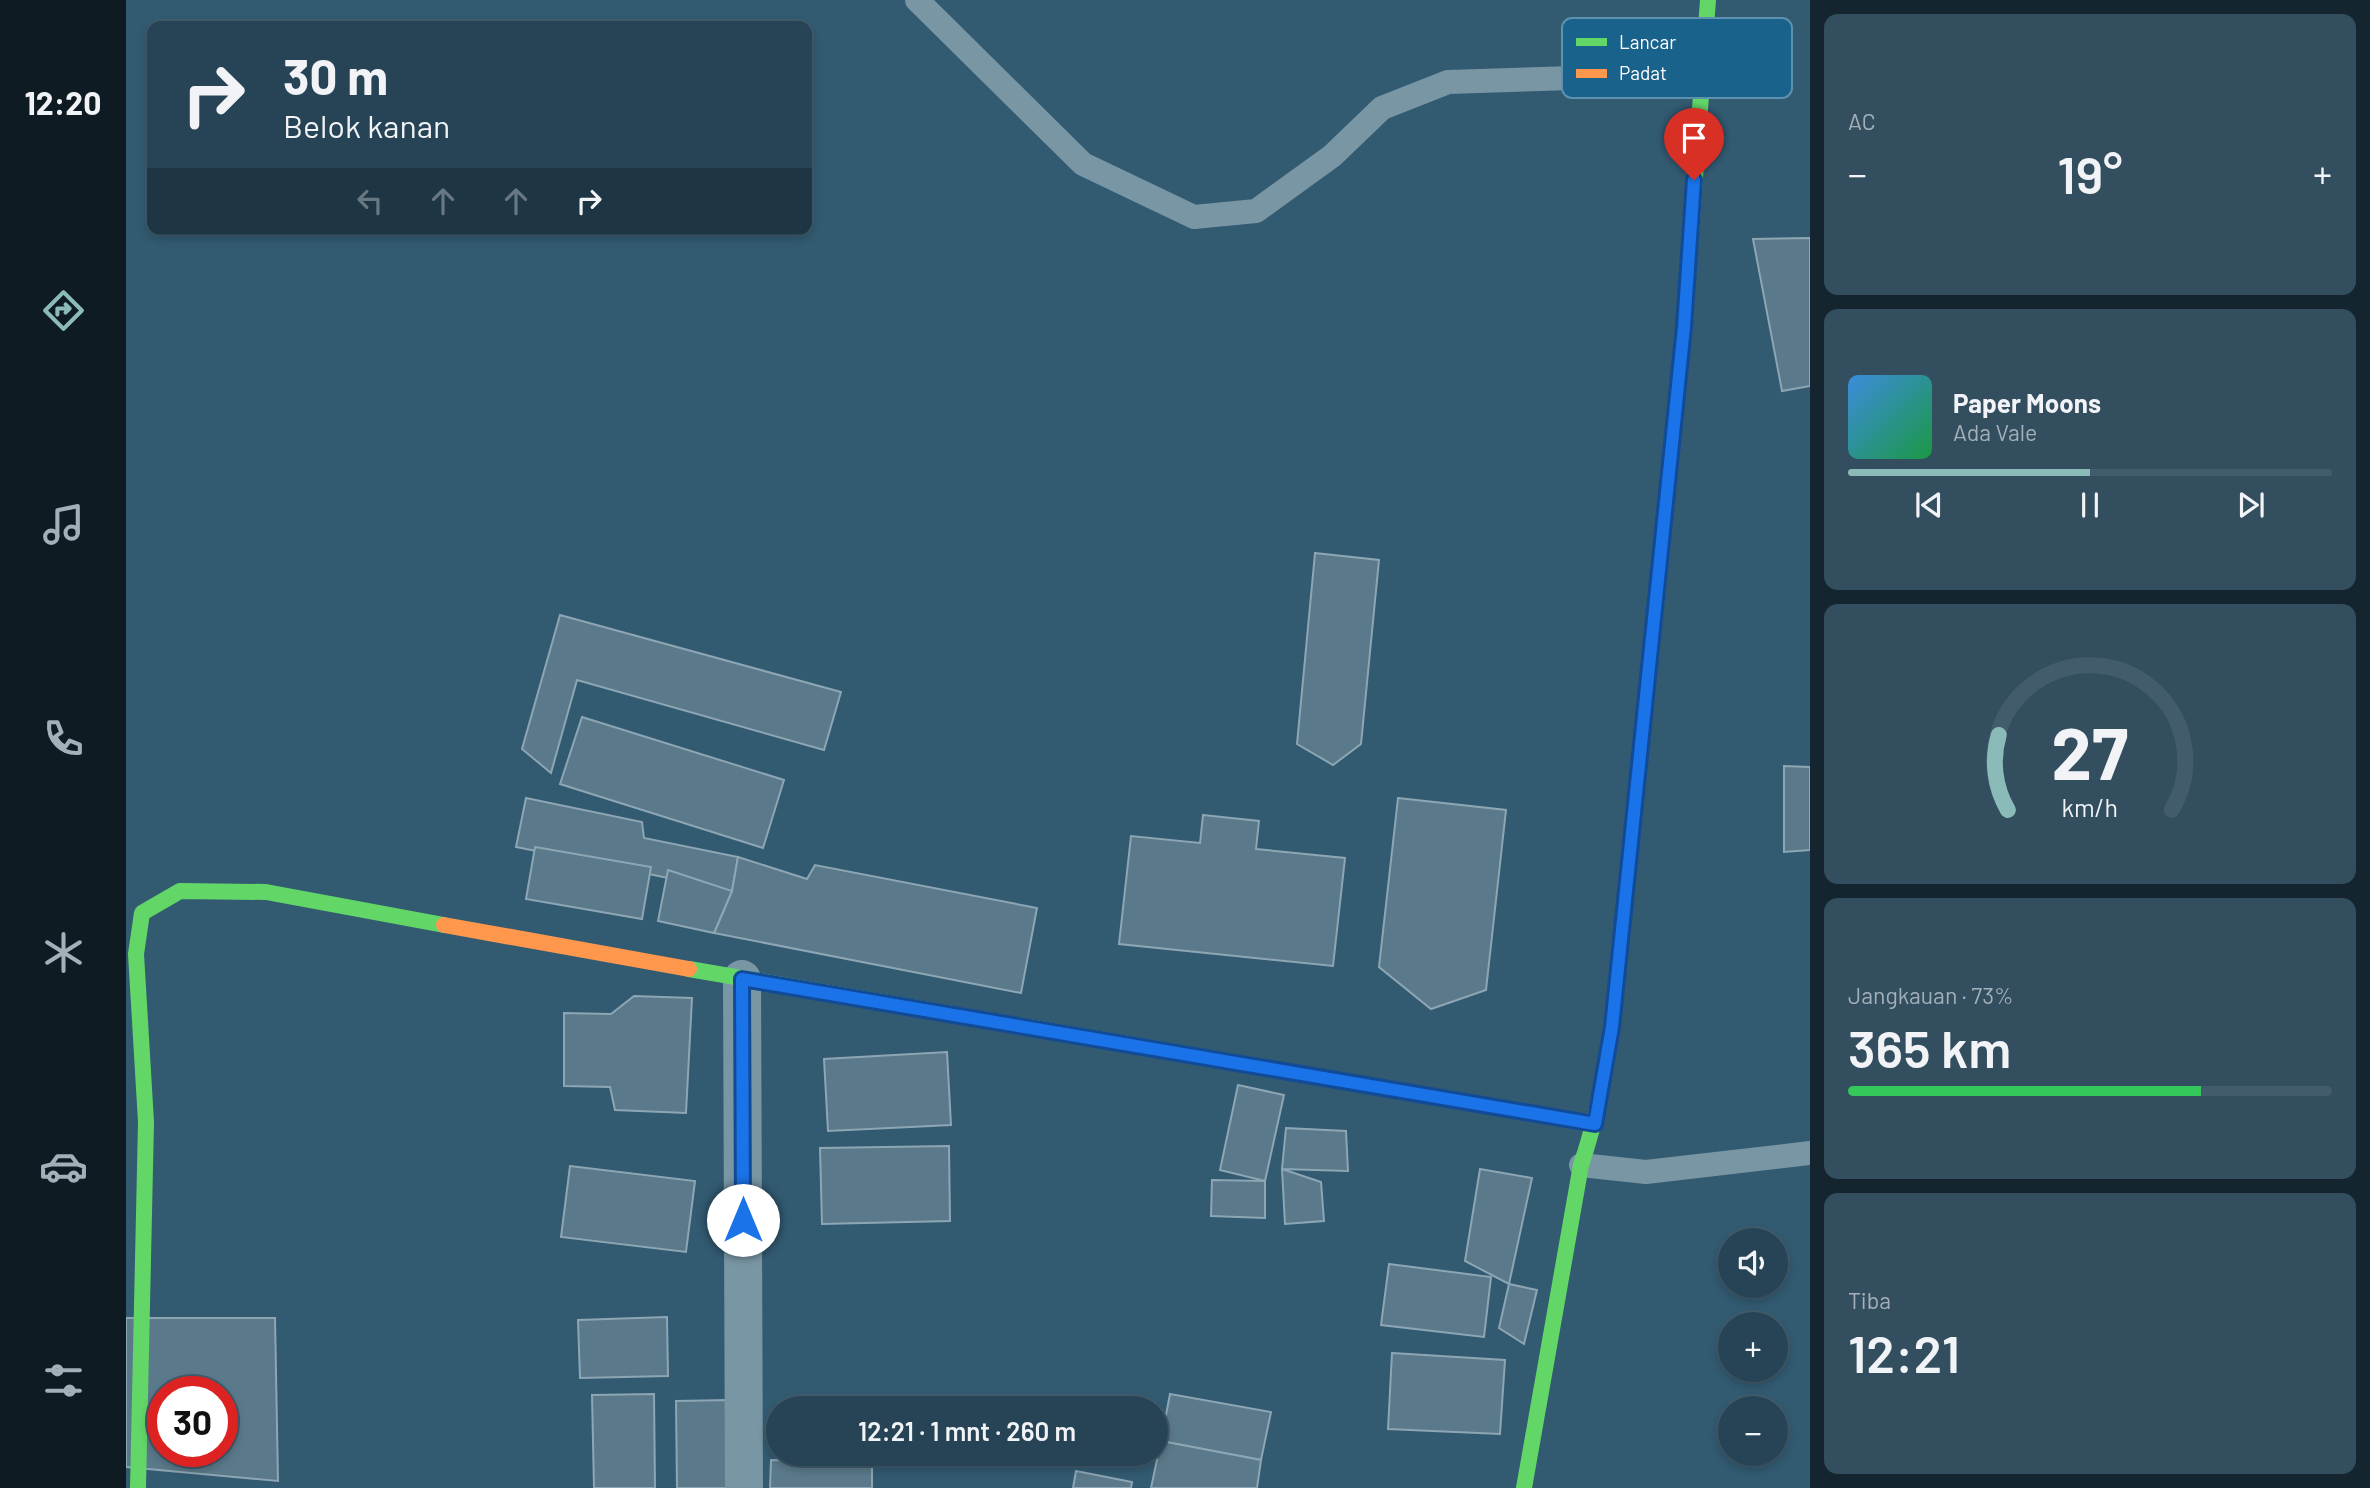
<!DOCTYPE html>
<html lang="id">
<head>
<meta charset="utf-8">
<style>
  body { margin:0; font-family:Barlow,sans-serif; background:#324e5f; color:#f1f3f6; height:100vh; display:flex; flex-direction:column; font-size:26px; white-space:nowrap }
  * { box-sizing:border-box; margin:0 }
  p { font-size:23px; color:#a4b0b9 }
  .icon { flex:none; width:38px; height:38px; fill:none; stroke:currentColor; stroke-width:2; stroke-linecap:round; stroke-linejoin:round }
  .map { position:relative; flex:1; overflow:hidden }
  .panel { display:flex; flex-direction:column; gap:14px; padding:14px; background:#15252f; width:560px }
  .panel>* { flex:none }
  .hud { position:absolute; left:21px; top:21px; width:665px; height:214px; border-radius:14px; box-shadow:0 4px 10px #0003,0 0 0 2px #425c6c; background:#264455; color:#f1f3f6; overflow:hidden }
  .controls { position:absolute; left:1592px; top:1228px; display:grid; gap:14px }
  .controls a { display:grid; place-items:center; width:70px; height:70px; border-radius:50%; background:#264455; box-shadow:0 4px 10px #0003,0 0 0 2px #425c6c; font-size:35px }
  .speed { position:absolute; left:21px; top:1376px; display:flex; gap:14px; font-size:35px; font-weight:700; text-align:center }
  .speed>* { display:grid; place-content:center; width:91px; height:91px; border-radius:50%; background:#264455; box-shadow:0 4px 10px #0003,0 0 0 2px #425c6c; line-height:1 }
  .speed .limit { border:10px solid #d22; background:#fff; color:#111 }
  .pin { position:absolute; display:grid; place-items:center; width:60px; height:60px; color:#fff; margin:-72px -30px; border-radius:50% 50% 50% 0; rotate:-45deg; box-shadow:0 0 7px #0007 }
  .pin .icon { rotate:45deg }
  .me { position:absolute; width:77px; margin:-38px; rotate:0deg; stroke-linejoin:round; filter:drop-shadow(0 0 5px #0008) }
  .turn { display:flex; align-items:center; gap:24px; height:147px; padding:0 21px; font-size:32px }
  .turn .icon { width:91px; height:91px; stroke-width:2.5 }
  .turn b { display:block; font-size:49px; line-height:60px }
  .lanes { display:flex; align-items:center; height:66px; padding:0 21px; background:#0003; justify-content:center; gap:35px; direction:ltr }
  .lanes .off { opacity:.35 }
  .big { font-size:52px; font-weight:600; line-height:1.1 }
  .panel .card { flex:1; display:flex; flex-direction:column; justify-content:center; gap:10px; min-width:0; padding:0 24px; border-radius:14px; background:#324e5f }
  .panel .dial { align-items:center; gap:0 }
  .dial svg { height:182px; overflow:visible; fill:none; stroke:#425c6c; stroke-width:7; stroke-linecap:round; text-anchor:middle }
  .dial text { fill:#f1f3f6; stroke:none }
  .song { display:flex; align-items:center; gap:21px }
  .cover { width:84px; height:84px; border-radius:10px; background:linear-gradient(135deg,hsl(210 70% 55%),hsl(140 70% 35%)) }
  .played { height:7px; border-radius:4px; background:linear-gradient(90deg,#8bbbb9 50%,#425c6c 50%) }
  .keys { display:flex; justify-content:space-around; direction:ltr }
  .heat { display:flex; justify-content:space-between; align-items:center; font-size:38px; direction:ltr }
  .charge { height:10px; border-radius:5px; background:linear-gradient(90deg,#34c759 73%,#425c6c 0) }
  .trip { position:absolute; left:640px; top:1396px; width:402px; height:70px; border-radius:35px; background:#264455; box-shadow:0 4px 10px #0003,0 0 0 2px #425c6c; font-weight:600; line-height:70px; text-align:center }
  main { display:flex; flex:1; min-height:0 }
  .dock { display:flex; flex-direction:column; width:126px; justify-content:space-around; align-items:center; background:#0f1b22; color:#a4b0b9 }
  .dock .icon { width:49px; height:49px }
  .dock .selected { color:#8bbbb9 }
  .dock b { font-size:32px; color:#f1f3f6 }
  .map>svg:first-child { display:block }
  .building { fill:#5a798a; stroke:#8da6b4; stroke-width:2; fill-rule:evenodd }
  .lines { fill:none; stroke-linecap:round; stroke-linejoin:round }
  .lane { stroke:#7996a5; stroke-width:24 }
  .street { stroke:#7996a5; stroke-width:38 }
  .fast { stroke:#63d668; stroke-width:16 }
  .slow { stroke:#ff974d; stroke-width:16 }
  .route-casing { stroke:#114b97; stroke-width:18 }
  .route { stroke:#1a73e8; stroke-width:12 }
  .key { fill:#18628b; stroke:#5d91ae; stroke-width:2 }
  .key-label { font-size:19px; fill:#fff }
</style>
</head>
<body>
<main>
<nav class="dock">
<b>12:20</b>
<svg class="icon selected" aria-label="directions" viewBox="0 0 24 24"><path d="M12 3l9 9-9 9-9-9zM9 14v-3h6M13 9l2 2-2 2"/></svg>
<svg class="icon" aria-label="music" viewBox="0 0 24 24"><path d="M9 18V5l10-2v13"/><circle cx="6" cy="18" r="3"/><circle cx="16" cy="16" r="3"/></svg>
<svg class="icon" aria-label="phone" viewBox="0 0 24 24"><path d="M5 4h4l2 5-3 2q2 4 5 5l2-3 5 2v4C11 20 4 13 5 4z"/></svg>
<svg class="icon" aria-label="climate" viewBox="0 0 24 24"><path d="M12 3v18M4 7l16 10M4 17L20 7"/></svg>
<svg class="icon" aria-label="car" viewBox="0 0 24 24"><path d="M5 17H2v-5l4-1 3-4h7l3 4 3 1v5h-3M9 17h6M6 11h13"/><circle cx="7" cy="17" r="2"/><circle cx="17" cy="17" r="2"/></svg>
<svg class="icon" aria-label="filters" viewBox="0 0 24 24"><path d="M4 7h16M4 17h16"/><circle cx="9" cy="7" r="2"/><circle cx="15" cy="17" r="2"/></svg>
</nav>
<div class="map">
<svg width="1684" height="1488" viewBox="0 0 1684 1488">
  <rect width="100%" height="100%" fill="#325a71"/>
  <g class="building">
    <path d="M1684,238V386L1656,391L1627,239Z"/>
    <path d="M1189,553L1253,560L1235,744L1207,765L1171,744Z"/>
    <path d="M434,615L715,692L698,750L451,680L425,773L396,749Z"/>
    <path d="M456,717L658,780L637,848L434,784Z"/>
    <path d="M1658,766L1684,767V850L1658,852Z"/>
    <path d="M400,798L516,822L518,838L612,857L606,891L390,847Z"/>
    <path d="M1272,798L1380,810L1360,990L1305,1009L1253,967Z"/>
    <path d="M1077,815L1133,821L1130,849L1219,858L1207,966L993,944L1005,836L1074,843Z"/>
    <path d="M409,847L525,867L516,919L400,899Z"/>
    <path d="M612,857L681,879L689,865L911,908L895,993L588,933L606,891Z"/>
    <path d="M542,870L606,891L588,933L532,921Z"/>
    <path d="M508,996L566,998L560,1113L489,1110L484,1087L438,1086V1013L485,1014Z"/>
    <path d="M821,1052L825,1125L702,1131L698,1059Z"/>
    <path d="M1112,1085L1158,1095L1139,1181L1094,1170Z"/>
    <path d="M1160,1128L1220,1131L1222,1171L1156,1169Z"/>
    <path d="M823,1146L824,1221L696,1224L694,1148Z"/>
    <path d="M444,1166L569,1181L560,1252L435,1237Z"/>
    <path d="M1156,1169L1195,1182L1198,1221L1159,1224Z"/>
    <path d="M1354,1169L1406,1178L1383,1284L1339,1261Z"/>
    <path d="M1086,1180L1139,1181V1218L1085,1216Z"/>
    <path d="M1263,1264L1365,1277L1358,1337L1255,1325Z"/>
    <path d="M1383,1284L1411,1290L1398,1344L1373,1328Z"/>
    <path d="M541,1317L542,1376L454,1378L452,1320Z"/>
    <path d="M0,1318H149L152,1481L0,1467ZM37,1391H96V1451H37Z"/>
    <path d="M1266,1353L1379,1360L1374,1434L1262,1429Z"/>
    <path d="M528,1394L529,1488H468L466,1395Z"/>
    <path d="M1044,1394L1145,1412L1135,1460L1035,1441Z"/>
    <path d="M602,1400L603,1488H551L550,1401Z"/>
    <path d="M1035,1441L1135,1460L1131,1488H1025Z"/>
    <path d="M645,1460L746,1462V1488H644Z"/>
    <path d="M950,1471L1006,1482L1005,1488H947Z"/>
  </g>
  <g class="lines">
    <g class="lane">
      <path d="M791,0L957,164L1068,217L1130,211L1206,156L1256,108L1322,82L1576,74"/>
      <path d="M1455,1165L1520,1172L1684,1153"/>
    </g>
    <path class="street" d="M616,979L618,1488"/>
    <g class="fast">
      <path d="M1530,604L1558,327L1582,0"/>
      <path d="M563,969L1469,1124"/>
      <path d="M12,1488L20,1122L10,954L16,913L54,891L140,892L318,925"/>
      <path d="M1398,1488L1455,1165C1486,1074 1491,976 1501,880"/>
    </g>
    <g class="slow">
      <path d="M1501,880L1530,604"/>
      <path d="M318,925L563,969"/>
    </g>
  </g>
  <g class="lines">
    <defs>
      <path id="route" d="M617,1220L616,979L1469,1124L1486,1027L1558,327L1568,180"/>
    </defs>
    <use href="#route" class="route-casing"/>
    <use href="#route" class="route"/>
  </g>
  <rect x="1436" y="18" width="230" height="80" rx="10" class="key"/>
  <rect x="1450" y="38" width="31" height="8" fill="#63d668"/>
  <rect x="1450" y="69" width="31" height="9" fill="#ff974d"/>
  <g class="key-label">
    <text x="1493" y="49">Lancar</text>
    <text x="1493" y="80">Padat</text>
  </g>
</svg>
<div class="controls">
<a><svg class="icon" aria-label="sound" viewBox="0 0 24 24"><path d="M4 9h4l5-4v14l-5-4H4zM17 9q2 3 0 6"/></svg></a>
<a>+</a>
<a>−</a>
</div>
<div class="speed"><div class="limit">30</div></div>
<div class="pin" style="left:1568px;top:180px;background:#d93025"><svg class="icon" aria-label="arrive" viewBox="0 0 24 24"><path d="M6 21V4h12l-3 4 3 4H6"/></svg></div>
<svg class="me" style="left:617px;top:1220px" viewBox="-20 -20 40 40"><circle r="19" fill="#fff"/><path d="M0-13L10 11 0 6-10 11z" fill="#1a73e8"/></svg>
<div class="trip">12:21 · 1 mnt · 260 m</div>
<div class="hud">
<div class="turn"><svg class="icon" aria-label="right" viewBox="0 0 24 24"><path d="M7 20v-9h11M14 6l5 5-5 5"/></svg><div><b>30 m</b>Belok kanan</div></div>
<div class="lanes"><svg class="icon off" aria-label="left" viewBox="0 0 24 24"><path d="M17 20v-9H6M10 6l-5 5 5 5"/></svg><svg class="icon off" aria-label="ahead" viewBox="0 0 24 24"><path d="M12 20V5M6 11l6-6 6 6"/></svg><svg class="icon off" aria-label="ahead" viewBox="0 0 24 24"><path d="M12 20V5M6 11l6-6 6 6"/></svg><svg class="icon" aria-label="right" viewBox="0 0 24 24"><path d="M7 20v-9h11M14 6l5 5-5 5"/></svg></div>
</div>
</div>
<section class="panel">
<div class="card"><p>AC</p>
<div class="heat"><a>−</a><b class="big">19°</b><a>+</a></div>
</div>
<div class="card">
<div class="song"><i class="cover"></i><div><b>Paper Moons</b><p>Ada Vale</p></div></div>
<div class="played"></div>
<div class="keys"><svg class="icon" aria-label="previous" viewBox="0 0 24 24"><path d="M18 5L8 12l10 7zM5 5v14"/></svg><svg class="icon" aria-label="pause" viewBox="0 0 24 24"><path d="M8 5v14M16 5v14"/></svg><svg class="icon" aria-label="next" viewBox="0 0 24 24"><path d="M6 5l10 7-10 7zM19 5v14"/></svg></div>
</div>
<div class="card dial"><svg viewBox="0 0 100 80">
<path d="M14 69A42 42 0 1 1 86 69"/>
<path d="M14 69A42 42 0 0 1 10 36" stroke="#8bbbb9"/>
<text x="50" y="56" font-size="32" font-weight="700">27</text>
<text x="50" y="72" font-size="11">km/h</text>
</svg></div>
<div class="card"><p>Jangkauan · 73%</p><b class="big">365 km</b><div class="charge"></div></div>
<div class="card"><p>Tiba</p><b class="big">12:21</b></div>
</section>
</main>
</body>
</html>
